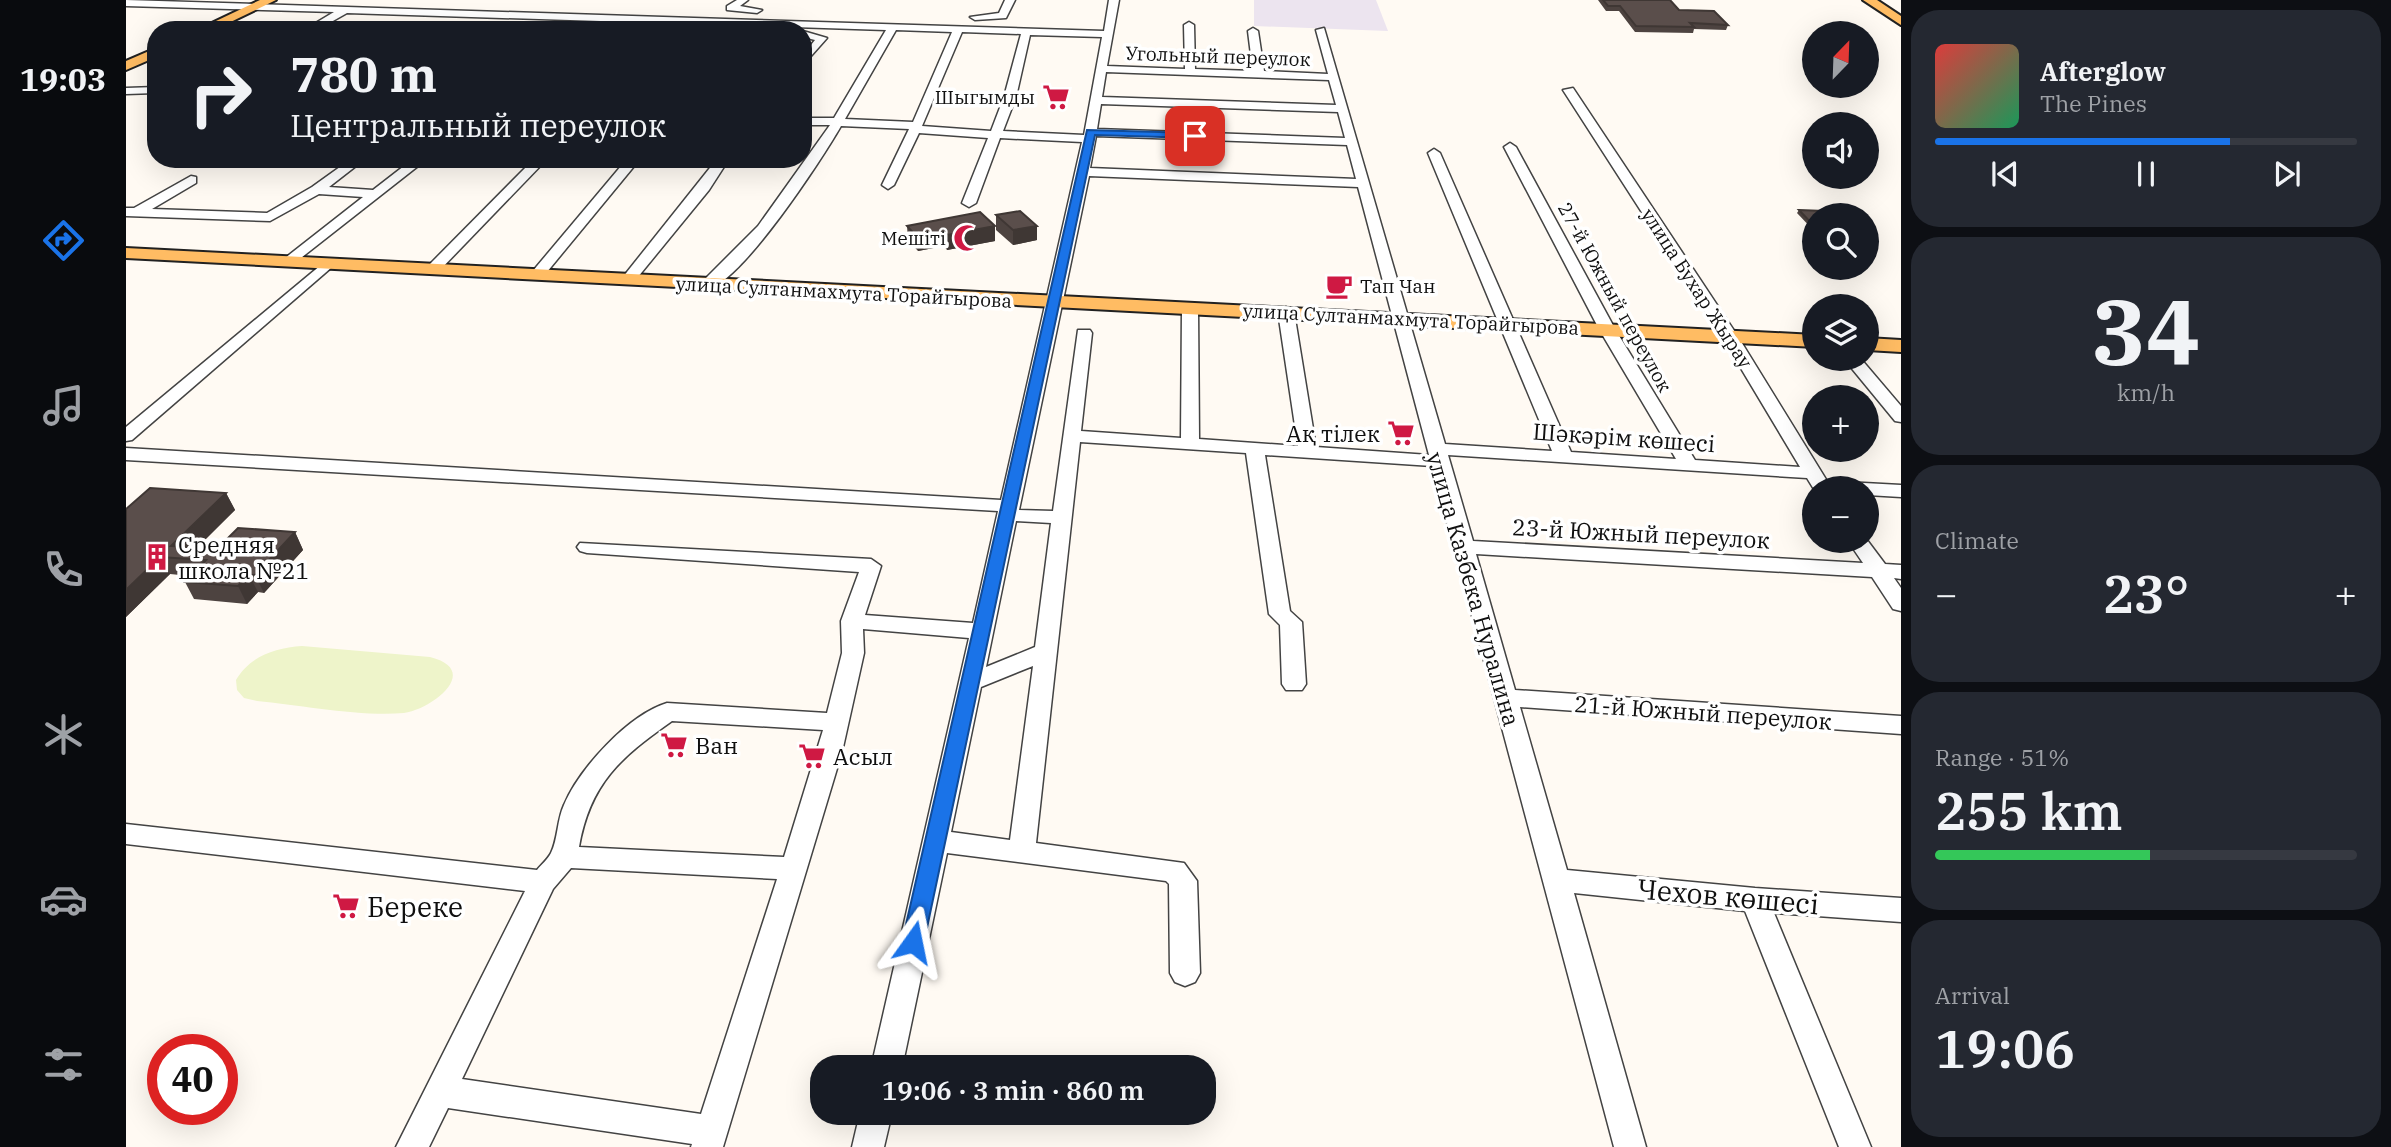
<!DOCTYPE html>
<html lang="en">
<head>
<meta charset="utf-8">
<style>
  body { margin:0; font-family:"IBM Plex Serif",serif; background:#242831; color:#f1f3f6; height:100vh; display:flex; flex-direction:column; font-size:26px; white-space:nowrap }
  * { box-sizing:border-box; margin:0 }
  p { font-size:23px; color:#9ea1a6 }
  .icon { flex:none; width:38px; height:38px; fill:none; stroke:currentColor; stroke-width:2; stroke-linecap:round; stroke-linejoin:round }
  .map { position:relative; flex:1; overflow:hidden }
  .sheet { display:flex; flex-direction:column; gap:10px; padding:10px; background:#0d0f14; width:490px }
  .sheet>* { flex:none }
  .guide { position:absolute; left:21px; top:21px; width:665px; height:147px; border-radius:28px; box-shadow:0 7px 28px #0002; background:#171b24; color:#f1f3f6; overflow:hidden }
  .needle { width:46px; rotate:23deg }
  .tools { position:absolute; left:1676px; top:21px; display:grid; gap:14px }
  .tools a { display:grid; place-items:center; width:77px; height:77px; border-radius:50%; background:#171b24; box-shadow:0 7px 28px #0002; font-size:35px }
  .speed { position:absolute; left:21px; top:1034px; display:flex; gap:14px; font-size:35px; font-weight:700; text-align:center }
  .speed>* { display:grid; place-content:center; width:91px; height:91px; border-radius:50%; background:#171b24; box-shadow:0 7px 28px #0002; line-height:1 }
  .speed .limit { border:10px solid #d22; background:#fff; color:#111 }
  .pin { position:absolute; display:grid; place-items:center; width:60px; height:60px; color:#fff; margin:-30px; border-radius:14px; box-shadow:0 4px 10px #0006 }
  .me { position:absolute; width:77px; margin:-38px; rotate:12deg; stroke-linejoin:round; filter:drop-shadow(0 0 5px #0008) }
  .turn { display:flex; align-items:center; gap:24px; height:147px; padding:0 28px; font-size:32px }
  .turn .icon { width:91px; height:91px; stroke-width:2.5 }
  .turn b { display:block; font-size:49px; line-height:60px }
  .big { font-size:52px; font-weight:600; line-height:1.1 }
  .sheet .card { flex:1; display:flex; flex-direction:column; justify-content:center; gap:10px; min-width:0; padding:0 24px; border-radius:28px; background:#242831 }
  .sheet .dial { align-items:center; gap:0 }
  .dial b { font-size:91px; line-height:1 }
  .song { display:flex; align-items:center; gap:21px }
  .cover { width:84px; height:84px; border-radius:10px; background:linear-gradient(135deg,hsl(0 70% 55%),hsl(150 70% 35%)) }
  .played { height:7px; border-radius:4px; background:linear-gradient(90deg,#1a73e8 70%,#363941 70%) }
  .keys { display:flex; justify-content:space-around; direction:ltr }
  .heat { display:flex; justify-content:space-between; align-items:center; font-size:38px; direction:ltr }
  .charge { height:10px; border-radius:5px; background:linear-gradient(90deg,#34c759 51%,#363941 0) }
  .trip { position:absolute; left:684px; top:1055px; width:406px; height:70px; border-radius:28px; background:#171b24; box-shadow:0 7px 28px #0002; font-weight:600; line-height:70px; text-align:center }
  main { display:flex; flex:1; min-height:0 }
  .tab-bar { display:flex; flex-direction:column; width:126px; justify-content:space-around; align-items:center; background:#090b0e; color:#9ea1a6 }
  .tab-bar .icon { width:49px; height:49px }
  .tab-bar .on { color:#1a73e8 }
  .tab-bar b { font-size:32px; color:#f1f3f6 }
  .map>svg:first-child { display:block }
  .industrial { fill:#ece4ef }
  .pitch { fill:#eef4ca }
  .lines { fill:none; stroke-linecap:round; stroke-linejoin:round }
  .minor-casing { stroke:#434343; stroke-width:3 }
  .major-casing { stroke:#212121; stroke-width:4 }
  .minor { fill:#fff; fill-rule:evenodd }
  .major { fill:#ffbc63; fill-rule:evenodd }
  .wall { fill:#4d4340 }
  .shaded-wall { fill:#3f3734 }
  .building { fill:#5a4e4b; stroke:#3f3734; stroke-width:2 }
  .route { fill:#1a73e8; stroke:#114b97; stroke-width:2 }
  .labels { text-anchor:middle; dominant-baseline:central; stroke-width:7; stroke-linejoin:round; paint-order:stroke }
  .far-street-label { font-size:19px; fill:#101010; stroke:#fff }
  .far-poi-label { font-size:19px; fill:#101010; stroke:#fff; text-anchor:end }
  .poi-label { font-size:23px; fill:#101010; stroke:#fff; text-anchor:start }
  .street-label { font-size:23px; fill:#101010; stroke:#fff }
  .near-street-label { font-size:28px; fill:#101010; stroke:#fff }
  .near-poi-label { font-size:28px; fill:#101010; stroke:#fff; text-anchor:start }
</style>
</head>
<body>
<main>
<nav class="tab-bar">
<b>19:03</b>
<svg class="icon on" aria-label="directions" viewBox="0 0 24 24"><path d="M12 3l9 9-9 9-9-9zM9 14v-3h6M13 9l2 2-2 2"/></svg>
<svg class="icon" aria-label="music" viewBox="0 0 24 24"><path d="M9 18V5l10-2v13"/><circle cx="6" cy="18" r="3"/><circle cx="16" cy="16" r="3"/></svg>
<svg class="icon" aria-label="phone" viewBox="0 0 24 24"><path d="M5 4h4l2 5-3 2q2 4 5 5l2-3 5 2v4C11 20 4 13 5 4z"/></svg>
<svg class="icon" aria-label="climate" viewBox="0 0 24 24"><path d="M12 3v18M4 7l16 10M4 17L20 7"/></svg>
<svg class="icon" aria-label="car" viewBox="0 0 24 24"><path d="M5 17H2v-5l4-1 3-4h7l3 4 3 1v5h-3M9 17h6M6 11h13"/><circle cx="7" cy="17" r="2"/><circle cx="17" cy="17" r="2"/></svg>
<svg class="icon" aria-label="filters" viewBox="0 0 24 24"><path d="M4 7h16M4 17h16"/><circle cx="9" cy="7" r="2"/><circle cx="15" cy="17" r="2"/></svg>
</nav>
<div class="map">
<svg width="1775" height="1147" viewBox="0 0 1775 1147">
  <rect width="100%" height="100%" fill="#fffaf3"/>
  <path class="industrial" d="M1128,0H1250L1262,31L1128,26Z"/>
  <path class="pitch" d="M176,646L304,657C356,670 307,709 278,713C235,717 174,705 131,701L118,698L111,690L110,680C124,656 149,648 176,646Z"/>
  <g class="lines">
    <defs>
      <g id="minor">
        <path d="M0,0L978,31L983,0H993L981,66L1059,69L1058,25L1063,22L1068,25L1069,69L1127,71L1122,31L1127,28L1132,31L1138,71L1202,74L1190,30L1198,28L1319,444L1426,451L1302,153L1308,149L1314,153L1445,452L1550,459L1473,329L1378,147L1384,143L1390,147L1489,329L1569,460L1674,467L1595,335L1437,90L1447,88L1611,335L1701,481L1775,485V497L1741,495V488H1689V491L1681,478L1322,455L1347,541L1737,563L1722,541L1741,540L1759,564L1775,565V579L1768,578L1775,588V611L1767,609L1746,577L1350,554L1389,690L1775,716V734L1394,707L1441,870L1629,888L1775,898V922L1648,913L1745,1147H1713L1619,911L1448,893L1520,1147H1488L1306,466L1139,455L1164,611L1176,622L1180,684L1176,690H1160L1156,684L1154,625L1143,614L1120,453L954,442L910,843L1058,863L1071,881L1074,973L1069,982L1059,986L1049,982L1044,973L1043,884L1040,881L821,853L776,1068H745L843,638L737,629L738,653L716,752L597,1147H565L566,1144L322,1108L303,1147H270L399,891L0,844V824L411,870C415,865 422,859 425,853C432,839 431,820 438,805C453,769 502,715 541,703L701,713L716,653L715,621L733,572L461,553L454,551L451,547L454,543L745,559L755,566L739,615L847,623L872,511L0,460V448L875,500L956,142L874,138L850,203L843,207L836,203L862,138L793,133L768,185L762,189L756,185L783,129L715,126C696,159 617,280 582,289L577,287V281L632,226L704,125H677V118H708L760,30L221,13L191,30H178L208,12L0,6ZM770,30L826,32L787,122L719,119ZM836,32L895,34L878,97L865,131L796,126ZM904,35L976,37L958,135L877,131L890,97ZM980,72L1203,80L1210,105L976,97ZM975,104L1212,112L1219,138L971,129ZM970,136L1221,145L1230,179L964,168ZM963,176L1232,187L1303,455L1190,447L1168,312L1160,307L1152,312L1172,446L1073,439L1072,308L1064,303L1056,308L1055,438L955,431L966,333L964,330H952L927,511L893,510ZM890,521L925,523L909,647L860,667ZM907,666L884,840L825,832L855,687ZM546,721L697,730L658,857L453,847C464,783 495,757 546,721ZM445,868L651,879L575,1114L336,1079L427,889Z"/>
        <path d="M611,0H622L614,6L636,10L631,13L601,10V6Z"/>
        <path d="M879,0H889L880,18L849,20L844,17L873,13Z"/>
        <path d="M229,24L316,27L321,30H218Z"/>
        <path d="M677,31L701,38L677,65V55L689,40L677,37Z"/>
        <path d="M30,87V93L0,94V88Z"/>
        <path d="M225,159H239L203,187L247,190L287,159H301L166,265H156L154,262L237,197L193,194L144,221L0,216V208H8L65,176L70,177V183L26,209L141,213L186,187Z"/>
        <path d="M408,159H421L312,272H302V266Z"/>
        <path d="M501,159H514L416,278H406V272Z"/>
        <path d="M591,159H603L583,190L507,283H497V277Z"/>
        <path d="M201,260L206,261V267L6,440L0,441V427Z"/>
        <path d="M1718,359H1735L1775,406V422L1769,421Z"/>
        <path d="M734,1113H766L758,1147H726Z"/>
      </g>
      <g id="major">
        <path d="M134,0H150L88,30H71Z"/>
        <path d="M1737,0H1751L1775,16V25Z"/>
        <path d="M30,48V57L0,70V61Z"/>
        <path d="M0,248L1689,335V347L0,258Z"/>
        <path d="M1741,338L1775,340V352L1741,350Z"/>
      </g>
    </defs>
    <use href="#minor" class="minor-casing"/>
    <use href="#major" class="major-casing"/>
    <use href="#minor" class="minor"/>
    <use href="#major" class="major"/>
  </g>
  <g class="wall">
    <path d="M1472,0H1544L1553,10L1602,25L1600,30L1568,29L1567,33L1509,32L1493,11H1480Z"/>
    <path d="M1673,210L1689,215V232L1671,213Z"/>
    <path d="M870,215L911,226V240L887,245L870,230Z"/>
    <path d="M781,226L869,241L821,250L818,246L792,251L782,240Z"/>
    <path d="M100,493L109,510L70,548L90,550L169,532L177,550L138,593L132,592L121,604L68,599L59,582L64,576L44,574L0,617V509Z"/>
  </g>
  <g class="shaded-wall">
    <path d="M869,226V241L821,250V235Z"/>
    <path d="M911,226V240L887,245V230Z"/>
    <path d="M817,232L818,246L792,251L791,237Z"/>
    <path d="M100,493L109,510L60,559L45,546Z"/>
    <path d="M169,532L177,550L138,593L129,575Z"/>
    <path d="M34,557L44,574L0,617V590Z"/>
    <path d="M123,575L132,592L121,604L112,586Z"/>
  </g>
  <g class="building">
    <path d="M1477,0H1544L1553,10L1588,11L1602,25L1564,23L1568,27L1510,26L1494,6H1482Z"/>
    <path d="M1673,210L1698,211L1702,215H1689V227Z"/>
    <path d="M894,211L911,226L887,230L870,215Z"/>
    <path d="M854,212L869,226L821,235L817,232L791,237L781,226Z"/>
    <path d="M24,488L100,493L45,546L90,550L112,528L169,532L129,575H123L112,586L59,582L80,560L34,557L0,590V509Z"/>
  </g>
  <path class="route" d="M961,130L1069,133L1074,136L1069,138L969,135L798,942L795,948L787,951L780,948L776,942Z"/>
  <defs>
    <symbol id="supermarket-bare" viewBox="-9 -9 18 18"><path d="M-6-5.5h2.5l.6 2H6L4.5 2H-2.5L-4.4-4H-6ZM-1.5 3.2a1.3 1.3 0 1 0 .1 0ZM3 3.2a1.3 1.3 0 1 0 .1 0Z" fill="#cf1943" stroke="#fff" stroke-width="2.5" paint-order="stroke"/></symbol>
    <symbol id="mosque-bare" viewBox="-9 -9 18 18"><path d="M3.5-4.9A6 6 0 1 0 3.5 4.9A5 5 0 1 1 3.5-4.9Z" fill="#cf1943" stroke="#fff" stroke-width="2.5" paint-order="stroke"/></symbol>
    <symbol id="cafe-bare" viewBox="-9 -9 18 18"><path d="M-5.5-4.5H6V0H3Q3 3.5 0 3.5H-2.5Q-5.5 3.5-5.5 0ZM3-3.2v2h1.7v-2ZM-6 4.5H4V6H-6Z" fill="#cf1943" stroke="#fff" stroke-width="2.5" paint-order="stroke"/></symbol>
    <symbol id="building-bare" viewBox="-9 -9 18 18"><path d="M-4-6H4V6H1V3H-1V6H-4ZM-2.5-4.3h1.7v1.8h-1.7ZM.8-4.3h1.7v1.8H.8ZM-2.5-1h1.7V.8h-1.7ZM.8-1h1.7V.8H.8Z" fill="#cf1943" stroke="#fff" stroke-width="2.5" paint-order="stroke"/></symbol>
  </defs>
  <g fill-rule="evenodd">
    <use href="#supermarket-bare" x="911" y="78" width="38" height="38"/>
    <use href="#mosque-bare" x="822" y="219" width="38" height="38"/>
    <use href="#cafe-bare" x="1194" y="267" width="38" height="38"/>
    <use href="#supermarket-bare" x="1256" y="414" width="38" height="38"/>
    <use href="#building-bare" x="12" y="538" width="38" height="38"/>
    <use href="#supermarket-bare" x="529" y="726" width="38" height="38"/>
    <use href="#supermarket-bare" x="667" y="737" width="38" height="38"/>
    <use href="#supermarket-bare" x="201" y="887" width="38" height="38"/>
  </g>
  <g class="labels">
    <g class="far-street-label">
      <text transform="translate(1092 56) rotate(2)">Угольный переулок</text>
      <text transform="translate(1571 288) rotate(57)">улица Бухар Жырау</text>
      <text transform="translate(718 292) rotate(3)">улица Султанмахмута Торайгырова</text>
      <text transform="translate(1489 297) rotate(61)">27-й Южный переулок</text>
      <text transform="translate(1285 319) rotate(3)">улица Султанмахмута Торайгырова</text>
    </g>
    <g class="far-poi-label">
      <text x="909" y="97">Шыгымды</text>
      <text x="820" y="238">Мешіті</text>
      <text x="1234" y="286" text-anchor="start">Тап Чан</text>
    </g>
    <g class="poi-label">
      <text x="1254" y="433" text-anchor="end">Ақ тілек</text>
      <text x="52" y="544">Средняя<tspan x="52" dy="26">школа №21</tspan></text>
      <text x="569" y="745">Ван</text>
      <text x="707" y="756">Асыл</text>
    </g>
    <g class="street-label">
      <text transform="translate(1498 437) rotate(4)">Шәкәрім көшесі</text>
      <text transform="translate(1515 533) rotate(3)">23-й Южный переулок</text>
      <text transform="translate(1348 589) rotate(74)">улица Казбека Нуралина</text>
      <text transform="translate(1577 712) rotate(4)">21-й Южный переулок</text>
    </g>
    <g class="near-street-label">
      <text transform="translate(1602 896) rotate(5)">Чехов көшесі</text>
    </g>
    <g class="near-poi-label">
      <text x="241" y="906">Береке</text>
    </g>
  </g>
</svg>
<div class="tools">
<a><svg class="needle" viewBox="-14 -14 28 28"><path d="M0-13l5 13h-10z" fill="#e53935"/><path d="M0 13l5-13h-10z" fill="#9ea1a6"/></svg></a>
<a><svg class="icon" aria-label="sound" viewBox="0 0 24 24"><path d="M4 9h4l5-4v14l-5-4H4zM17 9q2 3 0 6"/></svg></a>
<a><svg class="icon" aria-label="search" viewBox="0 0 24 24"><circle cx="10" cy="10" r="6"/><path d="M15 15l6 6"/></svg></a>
<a><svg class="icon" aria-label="layers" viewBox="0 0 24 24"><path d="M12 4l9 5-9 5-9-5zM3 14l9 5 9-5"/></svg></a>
<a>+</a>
<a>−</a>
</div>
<div class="speed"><div class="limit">40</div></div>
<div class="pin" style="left:1069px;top:136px;background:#d93025"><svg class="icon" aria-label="arrive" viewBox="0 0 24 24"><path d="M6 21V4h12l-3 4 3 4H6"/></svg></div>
<svg class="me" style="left:787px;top:942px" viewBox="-20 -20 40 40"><path d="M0-17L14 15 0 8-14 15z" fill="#1a73e8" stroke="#fff" stroke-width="4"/></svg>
<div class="trip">19:06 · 3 min · 860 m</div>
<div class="guide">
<div class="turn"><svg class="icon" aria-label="right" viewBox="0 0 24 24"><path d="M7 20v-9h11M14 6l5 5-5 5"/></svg><div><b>780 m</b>Центральный переулок</div></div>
</div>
</div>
<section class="sheet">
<div class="card">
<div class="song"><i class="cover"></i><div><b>Afterglow</b><p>The Pines</p></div></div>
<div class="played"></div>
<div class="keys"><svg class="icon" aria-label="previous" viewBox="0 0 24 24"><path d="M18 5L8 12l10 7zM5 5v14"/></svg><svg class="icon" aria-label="pause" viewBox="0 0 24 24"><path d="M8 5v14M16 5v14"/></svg><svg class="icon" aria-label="next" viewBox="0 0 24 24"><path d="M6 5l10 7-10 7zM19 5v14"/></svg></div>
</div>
<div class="card dial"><b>34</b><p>km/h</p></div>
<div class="card"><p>Climate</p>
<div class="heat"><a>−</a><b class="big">23°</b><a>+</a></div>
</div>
<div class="card"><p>Range · 51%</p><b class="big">255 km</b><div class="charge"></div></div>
<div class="card"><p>Arrival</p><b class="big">19:06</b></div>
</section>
</main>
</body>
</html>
